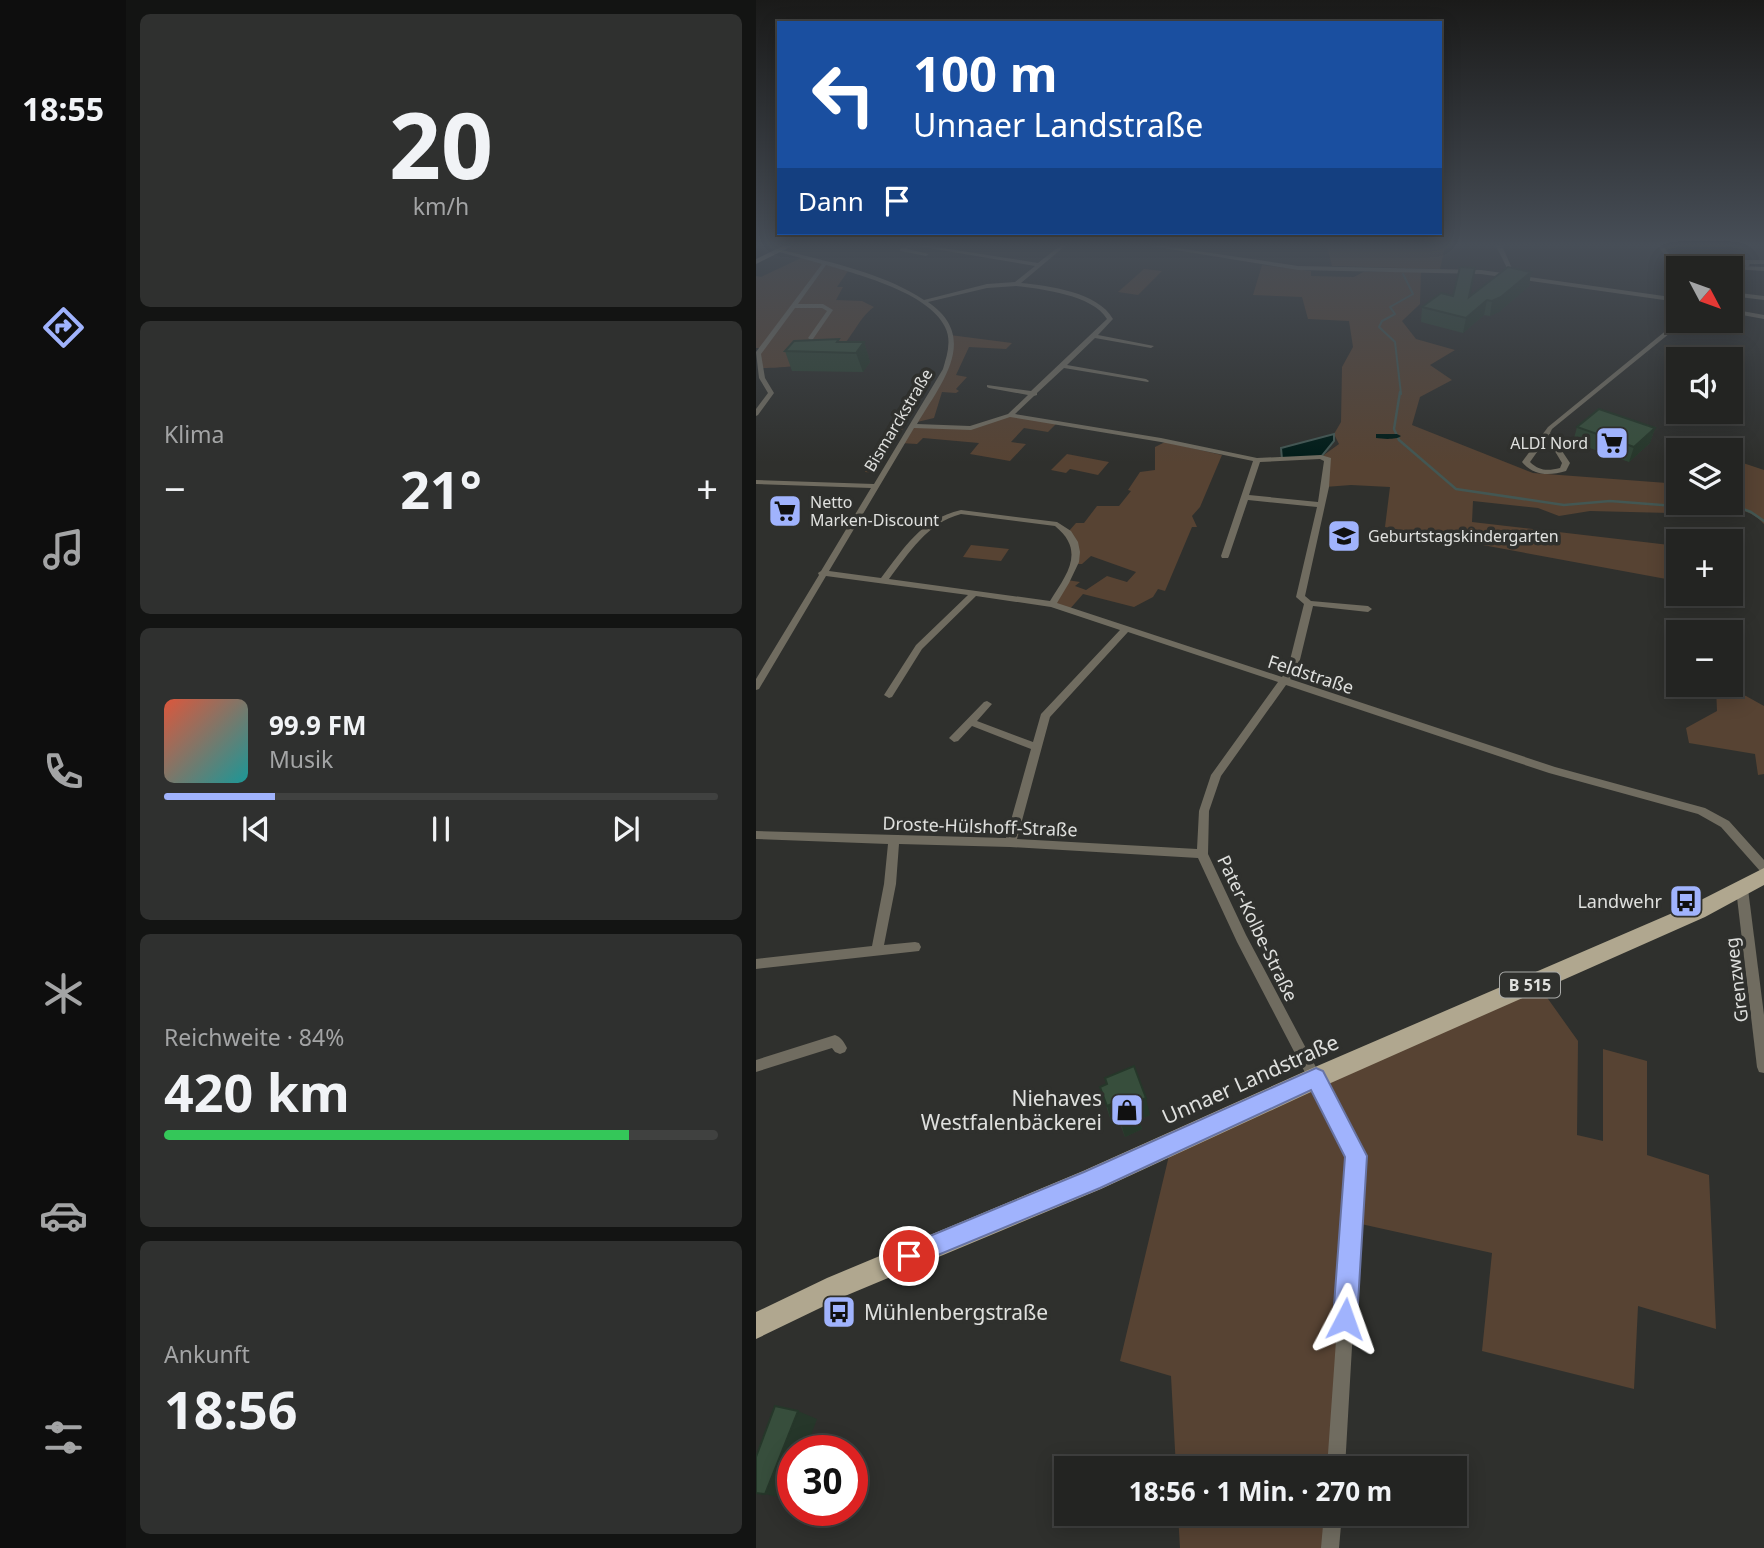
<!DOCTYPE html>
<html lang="de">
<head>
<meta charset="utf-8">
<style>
  body { margin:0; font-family:"Noto Sans",sans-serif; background:#2f302f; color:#f1f3f6; height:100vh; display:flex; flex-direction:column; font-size:26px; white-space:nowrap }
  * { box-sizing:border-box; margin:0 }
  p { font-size:23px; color:#a3a4a5 }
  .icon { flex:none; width:38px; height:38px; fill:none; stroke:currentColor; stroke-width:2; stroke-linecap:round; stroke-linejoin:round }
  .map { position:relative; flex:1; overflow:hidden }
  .sheet { display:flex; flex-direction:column; gap:14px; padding:14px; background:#131413; width:630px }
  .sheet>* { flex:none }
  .hud { position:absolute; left:21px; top:21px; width:665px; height:214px; border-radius:0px; box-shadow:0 4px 18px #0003,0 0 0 2px #404140; background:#1a4fa0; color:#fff; overflow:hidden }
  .needle { width:46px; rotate:131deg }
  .tools { position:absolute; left:910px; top:256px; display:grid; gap:14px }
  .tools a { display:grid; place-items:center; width:77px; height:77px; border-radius:0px; background:#232422; box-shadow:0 4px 18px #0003,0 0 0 2px #404140; font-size:35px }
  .speed { position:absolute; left:21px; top:1435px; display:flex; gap:14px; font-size:35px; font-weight:700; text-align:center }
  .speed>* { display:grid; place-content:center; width:91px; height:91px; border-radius:50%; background:#232422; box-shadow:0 4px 18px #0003,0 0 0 2px #404140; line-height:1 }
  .speed .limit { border:10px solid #d22; background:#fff; color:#111 }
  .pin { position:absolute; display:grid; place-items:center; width:60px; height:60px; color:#fff; margin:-30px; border:4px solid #fff; border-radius:50%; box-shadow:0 2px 7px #0007 }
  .me { position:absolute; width:77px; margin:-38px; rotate:4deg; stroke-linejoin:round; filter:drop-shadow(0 0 5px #0008) }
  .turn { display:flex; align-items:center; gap:24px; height:147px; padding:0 21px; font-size:32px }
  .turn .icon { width:91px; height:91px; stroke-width:2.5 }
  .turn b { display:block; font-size:49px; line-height:60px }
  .then { display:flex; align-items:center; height:66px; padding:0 21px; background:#0003; gap:14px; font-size:26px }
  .big { font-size:52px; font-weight:700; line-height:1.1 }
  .sheet .tile { flex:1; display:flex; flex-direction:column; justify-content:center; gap:10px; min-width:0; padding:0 24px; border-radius:10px; background:#2f302f }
  .sheet .dial { align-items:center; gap:0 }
  .dial b { font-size:91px; line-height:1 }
  .song { display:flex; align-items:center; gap:21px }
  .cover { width:84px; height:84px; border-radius:10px; background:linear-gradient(135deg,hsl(10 70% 55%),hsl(180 70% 35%)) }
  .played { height:7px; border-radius:4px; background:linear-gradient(90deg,#a0b3fd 20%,#404140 20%) }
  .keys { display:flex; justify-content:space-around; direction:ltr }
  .heat { display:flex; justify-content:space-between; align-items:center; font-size:38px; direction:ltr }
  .charge { height:10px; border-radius:5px; background:linear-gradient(90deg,#34c759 84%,#404140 0) }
  .trip { position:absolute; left:298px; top:1456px; width:413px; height:70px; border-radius:0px; background:#232422; box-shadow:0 4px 18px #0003,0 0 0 2px #404140; font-weight:700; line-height:70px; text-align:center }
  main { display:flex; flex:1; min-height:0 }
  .menu { display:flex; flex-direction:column; width:126px; justify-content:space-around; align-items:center; background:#0e0e0e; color:#a3a4a5 }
  .menu .icon { width:49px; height:49px }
  .menu .active { color:#a0b3fd }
  .menu b { font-size:32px; color:#f1f3f6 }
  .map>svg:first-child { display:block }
  .green { fill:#574333 }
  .water { fill:#001c18; stroke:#435753; stroke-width:2 }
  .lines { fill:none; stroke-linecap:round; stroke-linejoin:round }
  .stream-far1 { stroke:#435753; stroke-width:2 }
  .stream { stroke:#435753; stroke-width:2.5 }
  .canal { fill:#001c18; fill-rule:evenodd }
  .minor { fill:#706c60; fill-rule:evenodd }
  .secondary { fill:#948d7b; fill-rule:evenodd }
  .primary { fill:#b0a78f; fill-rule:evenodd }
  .wall { fill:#2f4334 }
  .shaded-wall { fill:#26372a }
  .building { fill:#374e3c; stroke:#26372a; stroke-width:2 }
  .route { fill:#a0b3fd; stroke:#6874a4; stroke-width:2 }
  .labels { text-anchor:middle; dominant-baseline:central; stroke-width:7; stroke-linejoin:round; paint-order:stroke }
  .far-street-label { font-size:16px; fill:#dfe0de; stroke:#2f302d }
  .far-poi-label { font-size:16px; fill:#dfe0de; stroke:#2f302d; text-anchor:start }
  .shield { fill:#2f302d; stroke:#aaaba9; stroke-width:2 }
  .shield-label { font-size:16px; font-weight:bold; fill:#dfe0de }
  .street-label { font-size:18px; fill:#dfe0de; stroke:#2f302d }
  .poi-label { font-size:18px; fill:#dfe0de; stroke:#2f302d; text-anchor:end }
  .near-street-label { font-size:21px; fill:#dfe0de; stroke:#2f302d }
  .near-poi-label { font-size:21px; fill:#dfe0de; stroke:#2f302d; text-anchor:end }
</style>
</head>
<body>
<main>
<nav class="menu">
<b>18:55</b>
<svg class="icon active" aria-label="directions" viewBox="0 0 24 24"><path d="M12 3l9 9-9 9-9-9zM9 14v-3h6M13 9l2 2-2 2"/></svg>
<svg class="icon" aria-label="music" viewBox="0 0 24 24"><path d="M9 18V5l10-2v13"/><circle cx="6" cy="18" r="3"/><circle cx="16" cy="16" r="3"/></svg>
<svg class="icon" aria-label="phone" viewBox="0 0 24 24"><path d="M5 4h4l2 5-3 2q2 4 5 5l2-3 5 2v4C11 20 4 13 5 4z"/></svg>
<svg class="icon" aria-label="climate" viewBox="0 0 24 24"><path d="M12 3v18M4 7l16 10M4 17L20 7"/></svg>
<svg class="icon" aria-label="car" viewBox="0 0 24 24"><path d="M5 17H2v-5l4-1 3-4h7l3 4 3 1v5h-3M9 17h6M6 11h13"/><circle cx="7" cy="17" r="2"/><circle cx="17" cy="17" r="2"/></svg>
<svg class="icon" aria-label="filters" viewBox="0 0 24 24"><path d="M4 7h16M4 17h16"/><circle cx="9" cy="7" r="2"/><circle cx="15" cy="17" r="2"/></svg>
</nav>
<section class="sheet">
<div class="tile dial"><b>20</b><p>km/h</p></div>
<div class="tile"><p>Klima</p>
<div class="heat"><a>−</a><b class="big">21°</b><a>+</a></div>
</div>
<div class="tile">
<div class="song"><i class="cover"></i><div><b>99.9 FM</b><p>Musik</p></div></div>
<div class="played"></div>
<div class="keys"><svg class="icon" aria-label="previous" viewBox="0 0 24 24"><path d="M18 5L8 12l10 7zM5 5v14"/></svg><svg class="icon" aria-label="pause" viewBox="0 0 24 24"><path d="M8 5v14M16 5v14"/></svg><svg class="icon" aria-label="next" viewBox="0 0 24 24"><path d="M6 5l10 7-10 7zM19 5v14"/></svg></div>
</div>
<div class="tile"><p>Reichweite · 84%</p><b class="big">420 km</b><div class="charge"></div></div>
<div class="tile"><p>Ankunft</p><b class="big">18:56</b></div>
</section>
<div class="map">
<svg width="1008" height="1548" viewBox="0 0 1008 1548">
  <rect width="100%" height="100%" fill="#2f302d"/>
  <g class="green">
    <path d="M571,246H689L684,269L576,266Z"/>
    <path d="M45,258L92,271L81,287H87L80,300L106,301L118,307C101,319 95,342 79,353C62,366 25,368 4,368L2,354L6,348H0V276L5,277Z"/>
    <path d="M506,265L555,271V276L598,277L607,272H665L664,304L646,321L660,339L699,350L674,365L696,380L664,397L656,425L777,473L911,483L922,472V502H975V459L1008,470V524C992,507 974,507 954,514L834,511L803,516L782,508L717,501L716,522L922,546L921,581L629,527L634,487L595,485L569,487L572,460L565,457L583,444L578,434L585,422L586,367L597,347L593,321L552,319L546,297L497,295Z"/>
    <path d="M388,269L406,271L382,295L362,292Z"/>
    <path d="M194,335L256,343L250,349L213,347L200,375L211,377L200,389L203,391L200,393L186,392L178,418L157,423L190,369Z"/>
    <path d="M154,402H163L120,473L109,472Z"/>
    <path d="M254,415L300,424L292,432L268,428L255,442L270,444L254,461L214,454L223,443L167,438L161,444L144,443L155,426L215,428Z"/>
    <path d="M409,442L466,455L444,507L436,516L441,527H436L409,591L402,589L397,597L378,607L327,594L313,610L296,604L311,580L324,582L319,586L330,590L351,576L371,582L380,572L335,556L326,564H317L313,531L320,523H328L341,506H363L375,491L372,490L384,472L399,470V447Z"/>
    <path d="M311,454L353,462L342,475L314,469L310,473L295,470Z"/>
    <path d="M215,545L253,549L245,561L207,557Z"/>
    <path d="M960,688L990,696L1008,706V774L1002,775L999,754L933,743L930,728L961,711Z"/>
    <path d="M780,982L822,1041L821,1135L847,1141V1049L891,1061V1155L953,1175L960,1329L882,1306L878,1389L726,1351L736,1253L596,1222L580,1468H420L415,1376L364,1361L416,1143Z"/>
    <path d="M422,1514H577L574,1548H424Z"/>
  </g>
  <path class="water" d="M578,434V441L565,457L526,459L525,448Z"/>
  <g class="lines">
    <path class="stream-far1" d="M645,394L639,342L623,327L626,321L639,314L634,307L657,294L647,274"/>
    <g class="stream">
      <path d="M644,392L638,429L643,440L700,489L808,505L854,501L919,506L960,502"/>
      <path d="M969,502L995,512L1008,521"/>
    </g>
    <path class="canal" d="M620,434H641L645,436C640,440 627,439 620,438Z"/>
    <g class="minor">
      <path d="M150,246H156L151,249L173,254L170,256L144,251V249Z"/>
      <path d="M161,246H174L282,263L304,246H309L265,283C293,286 342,292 357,319L342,335L398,346L395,348L339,338L311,365L390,379L393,381L392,382L308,368L281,393V395L278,396L259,414L405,438L501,458L565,455L575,458L573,487L549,596L555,601L612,606L616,609L612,612L557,606L542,668L534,679L799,767L949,808L973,821L1008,860V873L1004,871L965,827L942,814L793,773L530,685L465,776L453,811L452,854L490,935L607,1156L589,1468H571L593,1157L481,942L442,858L254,847L143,844L140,884L128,945L159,942L163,943L165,947L163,951L0,969V959L116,946L128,884L132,844L0,839V831L250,838L275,749L216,726L202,741L198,742L193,738L228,702L231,701L236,704L221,721L277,742L285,714L364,630L295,607L220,596L166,649L136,697L133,698L128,695L160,645L212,595L70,576L3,689L0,690V679L63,575L62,573L65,571L115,488L0,484V480L118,484L187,369C191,355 196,341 189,327C173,293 104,275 70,265L42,304H67L77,310L57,339L55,340L52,338L71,311L66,308H39L5,354L9,378L18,393L2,415L0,416V409L12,393L3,378L0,352L66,264L20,251L23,249C71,262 126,272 168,300L231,284L259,282L279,266ZM260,286C286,289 337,295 351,319L275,391L231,385V387L233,388L272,395L252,414L214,426L161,424C184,385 225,338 172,302L231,288ZM254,417L405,442L497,461L465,556L466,558H472L473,556L492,500L561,507L540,597L548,604L532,668L526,677L301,603L313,583L323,562L324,552L322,542L315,531L301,522L205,510C164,520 149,547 125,578L73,571L158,428L215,430ZM564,459L568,461L562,502L493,495L504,462ZM205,514L299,526C330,551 311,574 294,601L133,579C153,553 171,523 205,514ZM372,632L522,682L455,775L443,811L441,849L261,839L294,717Z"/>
      <path d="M395,246H408L542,266L725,270L754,274L740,246H746L759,275L922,298V302L725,274L542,270Z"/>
      <path d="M902,246H907L920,263L1008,267V271L975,269V268L922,267L921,271Z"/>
      <path d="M989,260H1008V264H993L994,265L991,267L986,262Z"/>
      <path d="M975,292L1008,296V300L975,296Z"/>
      <path d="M975,309L1008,315V319L975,313Z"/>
      <path d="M923,320H930L796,429L794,433L814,463L810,471C793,476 778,476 766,462L792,427ZM791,438L806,463L804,468C792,471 783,471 774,462Z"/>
      <path d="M986,884L990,886L992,889L1008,1015V1073L1003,1072L1001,1067L980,889L982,886Z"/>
      <path d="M79,1035C85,1037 88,1042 91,1048L89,1052L84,1054L79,1052L76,1048L0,1072V1060Z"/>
      <path d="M568,1514H586L583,1548H565Z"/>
    </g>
    <path class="secondary" d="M27,246H36L0,264V259Z"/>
    <path class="primary" d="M1008,868V885L949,917L568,1086L345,1189L89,1296L0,1339V1312L71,1278L327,1171L552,1070L935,905Z"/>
  </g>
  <g class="wall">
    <path d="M775,272L773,286L743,312L734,316L728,315L707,333L665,322L666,307L697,296L714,297Z"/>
    <path d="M84,342H108L114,362L107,372L36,371L29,351Z"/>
    <path d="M821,427L899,428L894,443L873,462L817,442Z"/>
    <path d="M344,1087L394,1115L383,1120L386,1129L369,1137L363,1121L356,1124Z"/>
  </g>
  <g class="shaded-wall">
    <path d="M775,272L773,286L743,312L734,316L736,301Z"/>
    <path d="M731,300L728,315L707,333L710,318Z"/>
    <path d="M108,342L114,362L107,372L100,353Z"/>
    <path d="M899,428L894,443L873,462L878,447Z"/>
    <path d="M390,1098L394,1115L383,1120L386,1129L369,1137L364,1120L378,1103Z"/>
    <path d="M358,1103L363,1121L356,1124L351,1106Z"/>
    <path d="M42,1411L61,1419L49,1451H37V1482L30,1499L9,1494Z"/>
  </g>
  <g class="building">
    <path d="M704,267L719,268L713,297L752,267L775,272L745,297L736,301L731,300L710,318L666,307L685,293L697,296Z"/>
    <path d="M83,339L81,342H108L100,353L29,351L38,341Z"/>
    <path d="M843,409L899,428L878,447L821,427Z"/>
    <path d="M378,1066L390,1098L378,1103L381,1112L364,1120L358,1103L351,1106L344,1087L351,1084L349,1078Z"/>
    <path d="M19,1406L42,1411L9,1494L0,1493V1457Z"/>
  </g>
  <linearGradient id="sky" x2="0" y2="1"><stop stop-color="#1a1a19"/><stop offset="0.53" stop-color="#474e57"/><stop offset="1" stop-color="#474e57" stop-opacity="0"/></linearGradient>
  <rect width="1008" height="463" fill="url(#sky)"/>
  <path class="route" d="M560,1068L567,1071L611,1156L601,1319L598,1328L589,1331L581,1328L577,1319L589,1157L555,1090L344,1188L153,1267L145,1264L142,1256L145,1248L328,1172Z"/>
  <defs>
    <symbol id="supermarket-square" viewBox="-11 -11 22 22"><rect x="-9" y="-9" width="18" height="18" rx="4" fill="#a0b3fd" stroke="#2f302d"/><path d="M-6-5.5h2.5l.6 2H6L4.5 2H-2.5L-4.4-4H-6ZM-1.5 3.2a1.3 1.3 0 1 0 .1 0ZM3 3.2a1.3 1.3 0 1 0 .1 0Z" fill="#111"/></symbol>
    <symbol id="school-square" viewBox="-11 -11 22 22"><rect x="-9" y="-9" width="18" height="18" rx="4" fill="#a0b3fd" stroke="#2f302d"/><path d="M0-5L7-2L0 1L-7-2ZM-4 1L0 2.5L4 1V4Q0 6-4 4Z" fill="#111"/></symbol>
    <symbol id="bus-square" viewBox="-11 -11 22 22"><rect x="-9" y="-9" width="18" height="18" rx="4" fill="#a0b3fd" stroke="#2f302d"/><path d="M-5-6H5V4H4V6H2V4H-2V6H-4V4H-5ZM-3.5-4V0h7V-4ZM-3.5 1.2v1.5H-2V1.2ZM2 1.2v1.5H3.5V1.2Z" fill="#111"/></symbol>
    <symbol id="shop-square" viewBox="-11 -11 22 22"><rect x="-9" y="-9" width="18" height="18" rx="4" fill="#a0b3fd" stroke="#2f302d"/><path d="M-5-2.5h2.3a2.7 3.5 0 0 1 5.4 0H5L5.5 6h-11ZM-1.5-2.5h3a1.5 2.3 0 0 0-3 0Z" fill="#111"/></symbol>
  </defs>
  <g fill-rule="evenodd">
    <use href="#supermarket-square" x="837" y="424" width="38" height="38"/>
    <use href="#supermarket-square" x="10" y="492" width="38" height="38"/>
    <use href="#school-square" x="569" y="517" width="38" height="38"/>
    <use href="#bus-square" x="911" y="882" width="38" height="38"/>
    <use href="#shop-square" x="352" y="1091" width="38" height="38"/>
    <use href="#bus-square" x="64" y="1293" width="38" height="38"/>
  </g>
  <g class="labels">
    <g class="far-street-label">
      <text transform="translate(142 420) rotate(-59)">Bismarckstraße</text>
    </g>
    <g class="far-poi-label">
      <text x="832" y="443" text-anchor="end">ALDI Nord</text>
      <text x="54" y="502">Netto<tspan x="54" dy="18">Marken-Discount</tspan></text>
      <text x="612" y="536">Geburtstagskindergarten</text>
    </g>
    <rect class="shield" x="744" y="972.5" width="60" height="25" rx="5"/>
    <g class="shield-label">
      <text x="774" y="985">B 515</text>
    </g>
    <g class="street-label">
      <text transform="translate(555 674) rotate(18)">Feldstraße</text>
      <text transform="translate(224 826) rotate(2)">Droste-Hülshoff-Straße</text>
      <text transform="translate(502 928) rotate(64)">Pater-Kolbe-Straße</text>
      <text transform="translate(980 980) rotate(-97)">Grenzweg</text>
    </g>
    <g class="poi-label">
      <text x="906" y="901">Landwehr</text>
    </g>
    <g class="near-street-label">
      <text transform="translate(494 1079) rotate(-24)">Unnaer Landstraße</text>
    </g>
    <g class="near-poi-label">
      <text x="346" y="1098">Niehaves<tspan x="346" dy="24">Westfalenbäckerei</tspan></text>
      <text x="108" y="1312" text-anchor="start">Mühlenbergstraße</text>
    </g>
  </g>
</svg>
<div class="tools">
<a><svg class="needle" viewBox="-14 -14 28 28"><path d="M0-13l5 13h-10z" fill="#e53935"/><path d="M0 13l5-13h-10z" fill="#a3a4a5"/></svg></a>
<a><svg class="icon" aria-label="sound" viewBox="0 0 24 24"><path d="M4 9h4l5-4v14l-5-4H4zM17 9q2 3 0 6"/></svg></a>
<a><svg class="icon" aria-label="layers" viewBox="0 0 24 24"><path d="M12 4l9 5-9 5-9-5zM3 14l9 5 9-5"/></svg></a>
<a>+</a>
<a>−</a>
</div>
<div class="speed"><div class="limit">30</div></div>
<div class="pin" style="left:153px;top:1256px;background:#d93025"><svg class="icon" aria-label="arrive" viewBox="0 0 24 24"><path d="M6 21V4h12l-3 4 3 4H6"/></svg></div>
<svg class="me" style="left:589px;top:1319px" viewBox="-20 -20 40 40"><path d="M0-17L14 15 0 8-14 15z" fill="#a0b3fd" stroke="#fff" stroke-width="4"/></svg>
<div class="trip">18:56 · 1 Min. · 270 m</div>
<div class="hud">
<div class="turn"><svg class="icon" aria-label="left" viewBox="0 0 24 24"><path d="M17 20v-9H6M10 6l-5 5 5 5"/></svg><div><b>100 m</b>Unnaer Landstraße</div></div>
<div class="then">Dann<svg class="icon" aria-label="arrive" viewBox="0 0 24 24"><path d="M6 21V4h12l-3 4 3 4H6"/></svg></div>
</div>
</div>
</main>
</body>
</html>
